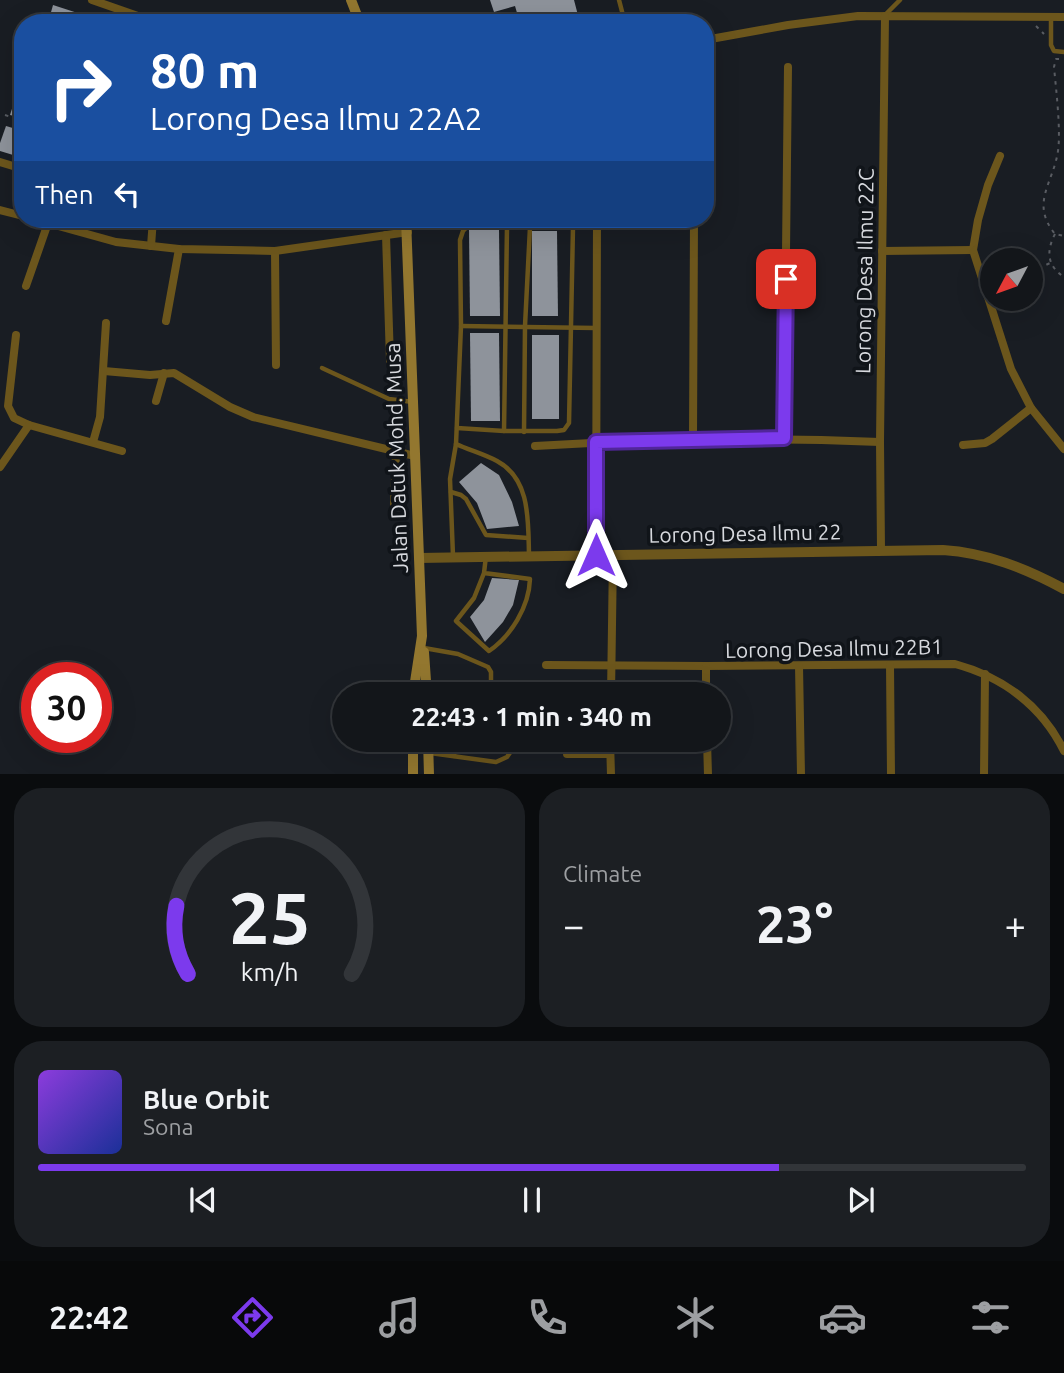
<!DOCTYPE html>
<html lang="en">
<head>
<meta charset="utf-8">
<style>
  body { margin:0; font-family:Ubuntu,sans-serif; background:#1c1f23; color:#f1f3f6; height:100vh; display:flex; flex-direction:column; font-size:26px; white-space:nowrap }
  * { box-sizing:border-box; margin:0 }
  p { font-size:23px; color:#9d9fa2 }
  .icon { flex:none; width:38px; height:38px; fill:none; stroke:currentColor; stroke-width:2; stroke-linecap:round; stroke-linejoin:round }
  .map { position:relative; height:774px; overflow:hidden }
  .sheet { display:flex; flex-direction:column; gap:14px; padding:14px; background:#0a0c0e; flex:1 }
  .sheet>* { flex:none }
  .top-card { position:absolute; left:14px; top:14px; width:700px; height:214px; border-radius:28px; box-shadow:0 7px 28px #0002,0 0 0 2px #323539; background:#1a4fa0; color:#fff; overflow:hidden }
  .needle { width:46px; rotate:229deg }
  .fabs { position:absolute; left:980px; top:248px; display:grid; gap:14px }
  .fabs a { display:grid; place-items:center; width:63px; height:63px; border-radius:50%; background:#13161a; box-shadow:0 7px 28px #0002,0 0 0 2px #323539; font-size:35px }
  .speed { position:absolute; left:21px; top:662px; display:flex; gap:14px; font-size:35px; font-weight:700; text-align:center }
  .speed>* { display:grid; place-content:center; width:91px; height:91px; border-radius:50%; background:#13161a; box-shadow:0 7px 28px #0002,0 0 0 2px #323539; line-height:1 }
  .speed .limit { border:10px solid #d22; background:#fff; color:#111 }
  .pin { position:absolute; display:grid; place-items:center; width:60px; height:60px; color:#fff; margin:-30px; border-radius:14px; box-shadow:0 4px 10px #0006 }
  .me { position:absolute; width:77px; margin:-38px; rotate:0deg; stroke-linejoin:round; filter:drop-shadow(0 0 5px #0008) }
  .turn { display:flex; align-items:center; gap:24px; height:147px; padding:0 21px; font-size:32px }
  .turn .icon { width:91px; height:91px; stroke-width:2.5 }
  .turn b { display:block; font-size:49px; line-height:60px }
  .then { display:flex; align-items:center; height:66px; padding:0 21px; background:#0003; gap:14px; font-size:26px }
  .big { font-size:52px; font-weight:700; line-height:1.1 }
  .sheet .card { flex:1; display:flex; flex-direction:column; justify-content:center; gap:10px; min-width:0; padding:0 24px; border-radius:28px; background:#1c1f23 }
  .sheet .dial { align-items:center; gap:0 }
  .dial svg { height:182px; overflow:visible; fill:none; stroke:#323539; stroke-width:7; stroke-linecap:round; text-anchor:middle }
  .dial text { fill:#f1f3f6; stroke:none }
  .song { display:flex; align-items:center; gap:21px }
  .cover { width:84px; height:84px; border-radius:10px; background:linear-gradient(135deg,hsl(270 70% 55%),hsl(230 70% 35%)) }
  .played { height:7px; border-radius:4px; background:linear-gradient(90deg,#7c3aed 75%,#323539 75%) }
  .keys { display:flex; justify-content:space-around; direction:ltr }
  .heat { display:flex; justify-content:space-between; align-items:center; font-size:38px; direction:ltr }
  .sheet .tiles { flex:1; display:grid; gap:14px; grid-template-columns:1fr 1fr }
  .card:last-child { grid-column:span 2 }
  .trip { position:absolute; left:332px; top:682px; width:399px; height:70px; border-radius:35px; background:#13161a; box-shadow:0 7px 28px #0002,0 0 0 2px #323539; font-weight:700; line-height:70px; text-align:center }
  .tabs { display:flex; height:112px; justify-content:space-around; align-items:center; background:#08090a; color:#9d9fa2 }
  .tabs .icon { width:49px; height:49px }
  .tabs .selected { color:#7c3aed }
  .tabs b { font-size:32px; color:#f1f3f6 }
  .map>svg:first-child { display:block }
  .building { fill:#8e939b }
  .lines { fill:none; stroke-linecap:round; stroke-linejoin:round }
  .path { stroke:#595c62; stroke-width:2; stroke-dasharray:3.5 5; stroke-linecap:butt }
  .service { stroke:#6c561c; stroke-width:4.5 }
  .minor { stroke:#6c561c; stroke-width:8 }
  .tertiary { stroke:#6c561c; stroke-width:10 }
  .secondary { stroke:#93772f; stroke-width:10 }
  .route-casing { stroke:#51269a; stroke-width:18 }
  .route { stroke:#7c3aed; stroke-width:12 }
  .labels { text-anchor:middle; dominant-baseline:central; stroke-width:7; stroke-linejoin:round; paint-order:stroke }
  .street-label { font-size:21px; fill:#d7d9de; stroke:#101419 }
</style>
</head>
<body>
<div class="map">
<svg width="1064" height="775" viewBox="0 0 1064 775">
  <rect width="100%" height="100%" fill="#191d23"/>
  <g class="building">
    <path d="M490,0H574L580,23H520L515,6L494,12Z"/>
    <path d="M53,5L93,18L92,23H48Z"/>
    <path d="M18,90L23,92V118L10,115Z"/>
    <path d="M6,126L23,131V158L0,151V143Z"/>
    <path d="M469,229L499,230L500,316H470Z"/>
    <path d="M532,231H557L558,316H532Z"/>
    <path d="M470,333H499L500,421H471Z"/>
    <rect x="532" y="335" width="27" height="84"/>
    <path d="M481,463L499,475L512,502L519,526L487,529L477,503L459,482Z"/>
    <path d="M492,578L519,580L513,605L503,622L485,642L470,617L484,600Z"/>
  </g>
  <g class="lines">
    <g class="path">
      <path d="M1036,26L1044,34"/>
      <path d="M1059,59H1056L1054,67C1056,89 1061,130 1058,151C1053,184 1030,203 1055,234L1064,236"/>
      <path d="M5,115L23,121"/>
      <path d="M1055,234C1046,251 1047,266 1064,277"/>
      <path d="M1031,272L1050,263"/>
    </g>
    <g class="service">
      <path d="M619,0L625,23"/>
      <path d="M886,14L900,0"/>
      <path d="M1051,18V45L1054,51L1064,52"/>
      <path d="M461,326L596,328"/>
      <path d="M322,368L389,399L413,402"/>
      <path d="M457,428L504,431H557L564,430L569,423L573,227"/>
      <path d="M504,431L507,226"/>
      <path d="M524,432L525,326L530,227"/>
      <path d="M456,444C469,450 484,454 497,461C531,479 528,522 529,555"/>
      <path d="M451,492L461,495L466,499L486,535L528,538"/>
      <path d="M453,556L450,479L456,444L461,326L460,240L463,231L469,225L596,227"/>
      <path d="M484,573L530,579C529,607 511,636 489,651L456,621L474,598L484,573L486,556"/>
      <path d="M424,648L458,654L488,667L491,672V695"/>
      <path d="M509,695L516,689L529,695"/>
      <path d="M430,753L496,762L507,757L519,740"/>
      <path d="M454,756L455,740"/>
    </g>
    <g class="minor">
      <path d="M92,0L158,23"/>
      <path d="M705,40L788,25L858,16L1064,17"/>
      <path d="M1000,156L988,185L978,220L973,250L1011,369L1031,408L1064,449"/>
      <path d="M0,162L23,169"/>
      <path d="M0,210L23,216"/>
      <path d="M33,219L116,242L179,249L275,251L408,232"/>
      <path d="M386,235L390,360"/>
      <path d="M151,246L153,219"/>
      <path d="M275,251L276,365"/>
      <path d="M882,251L973,250"/>
      <path d="M26,286L48,223"/>
      <path d="M166,321L179,249"/>
      <path d="M16,335L8,406L14,418L29,425L122,451"/>
      <path d="M104,371L150,375L174,373L230,407L253,417L415,456"/>
      <path d="M156,401L164,373"/>
      <path d="M693,438L694,219"/>
      <path d="M784,438L788,67"/>
      <path d="M93,442L100,417L106,323"/>
      <path d="M963,445L985,443L992,439L1031,408"/>
      <path d="M535,446C650,439 764,437 880,442"/>
      <path d="M0,467L29,425"/>
      <path d="M394,506L396,453"/>
      <path d="M881,549L880,442L885,16"/>
      <path d="M596,555L597,219"/>
      <path d="M546,665L706,666L955,664C1003,677 1042,706 1064,751"/>
      <path d="M890,665L891,775"/>
      <path d="M706,666V695"/>
      <path d="M799,666L801,775"/>
      <path d="M611,695L613,555"/>
      <path d="M610,740L611,775"/>
      <path d="M707,740L708,775"/>
      <path d="M567,754H610"/>
      <path d="M984,775L985,674"/>
    </g>
    <path class="tertiary" d="M419,558L943,550C987,553 1025,568 1064,589"/>
    <g class="secondary">
      <path d="M351,0L360,23"/>
      <path d="M406,219L422,636L413,695"/>
      <path d="M424,652L427,695"/>
      <path d="M413,740V775"/>
      <path d="M428,740L429,775"/>
    </g>
  </g>
  <g class="lines">
    <defs>
      <path id="route" d="M596,555V442L784,438L786,279"/>
    </defs>
    <use href="#route" class="route-casing"/>
    <use href="#route" class="route"/>
  </g>
  <g class="labels">
    <g class="street-label">
      <text transform="translate(864 271) rotate(-89)">Lorong Desa Ilmu 22C</text>
      <text transform="translate(396 458) rotate(-92)">Jalan Datuk Mohd. Musa</text>
      <text transform="translate(745 533) rotate(-1)">Lorong Desa Ilmu 22</text>
      <text transform="translate(834 648) rotate(-1)">Lorong Desa Ilmu 22B1</text>
    </g>
  </g>
</svg>
<div class="fabs">
<a><svg class="needle" viewBox="-14 -14 28 28"><path d="M0-13l5 13h-10z" fill="#e53935"/><path d="M0 13l5-13h-10z" fill="#9d9fa2"/></svg></a>
</div>
<div class="speed"><div class="limit">30</div></div>
<div class="pin" style="left:786px;top:279px;background:#d93025"><svg class="icon" aria-label="arrive" viewBox="0 0 24 24"><path d="M6 21V4h12l-3 4 3 4H6"/></svg></div>
<svg class="me" style="left:596px;top:555px" viewBox="-20 -20 40 40"><path d="M0-17L14 15 0 8-14 15z" fill="#7c3aed" stroke="#fff" stroke-width="4"/></svg>
<div class="trip">22:43 · 1 min · 340 m</div>
<div class="top-card">
<div class="turn"><svg class="icon" aria-label="right" viewBox="0 0 24 24"><path d="M7 20v-9h11M14 6l5 5-5 5"/></svg><div><b>80 m</b>Lorong Desa Ilmu 22A2</div></div>
<div class="then">Then<svg class="icon" aria-label="left" viewBox="0 0 24 24"><path d="M17 20v-9H6M10 6l-5 5 5 5"/></svg></div>
</div>
</div>
<section class="sheet">
<div class="tiles">
<div class="card dial"><svg viewBox="0 0 100 80">
<path d="M14 69A42 42 0 1 1 86 69"/>
<path d="M14 69A42 42 0 0 1 9 39" stroke="#7c3aed"/>
<text x="50" y="56" font-size="32" font-weight="700">25</text>
<text x="50" y="72" font-size="11">km/h</text>
</svg></div>
<div class="card"><p>Climate</p>
<div class="heat"><a>−</a><b class="big">23°</b><a>+</a></div>
</div>
<div class="card">
<div class="song"><i class="cover"></i><div><b>Blue Orbit</b><p>Sona</p></div></div>
<div class="played"></div>
<div class="keys"><svg class="icon" aria-label="previous" viewBox="0 0 24 24"><path d="M18 5L8 12l10 7zM5 5v14"/></svg><svg class="icon" aria-label="pause" viewBox="0 0 24 24"><path d="M8 5v14M16 5v14"/></svg><svg class="icon" aria-label="next" viewBox="0 0 24 24"><path d="M6 5l10 7-10 7zM19 5v14"/></svg></div>
</div>
</div>
</section>
<nav class="tabs">
<b>22:42</b>
<svg class="icon selected" aria-label="directions" viewBox="0 0 24 24"><path d="M12 3l9 9-9 9-9-9zM9 14v-3h6M13 9l2 2-2 2"/></svg>
<svg class="icon" aria-label="music" viewBox="0 0 24 24"><path d="M9 18V5l10-2v13"/><circle cx="6" cy="18" r="3"/><circle cx="16" cy="16" r="3"/></svg>
<svg class="icon" aria-label="phone" viewBox="0 0 24 24"><path d="M5 4h4l2 5-3 2q2 4 5 5l2-3 5 2v4C11 20 4 13 5 4z"/></svg>
<svg class="icon" aria-label="climate" viewBox="0 0 24 24"><path d="M12 3v18M4 7l16 10M4 17L20 7"/></svg>
<svg class="icon" aria-label="car" viewBox="0 0 24 24"><path d="M5 17H2v-5l4-1 3-4h7l3 4 3 1v5h-3M9 17h6M6 11h13"/><circle cx="7" cy="17" r="2"/><circle cx="17" cy="17" r="2"/></svg>
<svg class="icon" aria-label="filters" viewBox="0 0 24 24"><path d="M4 7h16M4 17h16"/><circle cx="9" cy="7" r="2"/><circle cx="15" cy="17" r="2"/></svg>
</nav>
</body>
</html>
